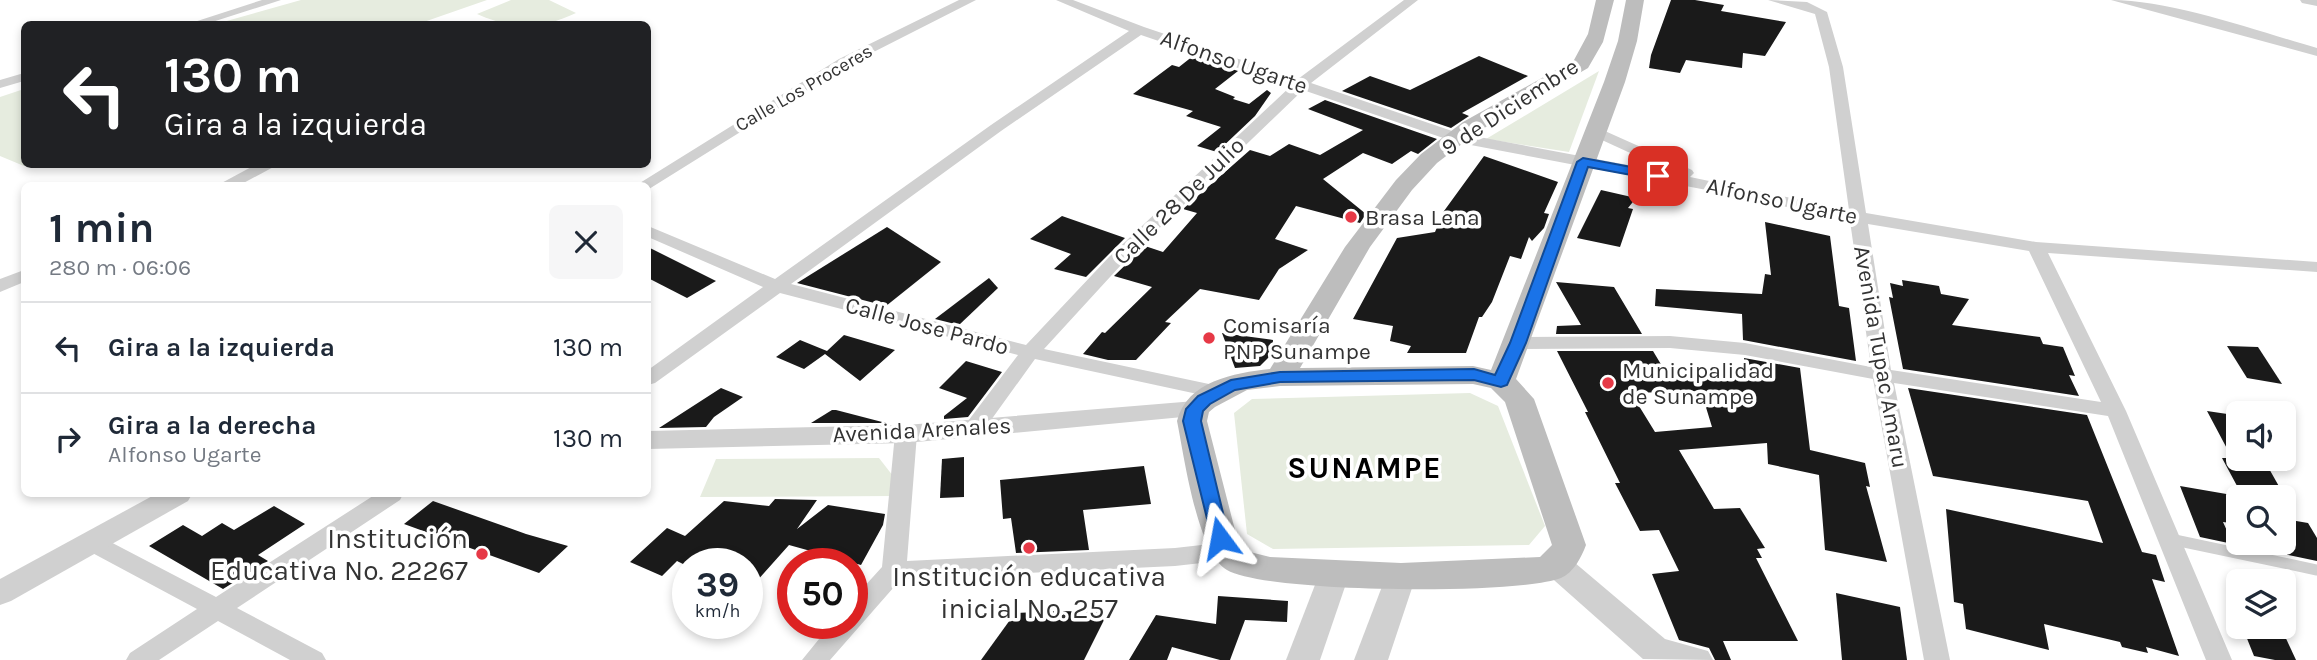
<!DOCTYPE html>
<html lang="es">
<head>
<meta charset="utf-8">
<style>
  :root { --surface:#fff; --page:#f6f6f7; --text:#1f2937; --muted:#747a83; --line:#e0e1e3 }
  body { margin:0; font-family:Karla,sans-serif; background:var(--page); color:var(--text); height:100vh; display:flex; flex-direction:column; font-size:26px; white-space:nowrap }
  * { box-sizing:border-box; margin:0 }
  p { font-size:23px; color:var(--muted) }
  .icon { flex:none; width:38px; height:38px; fill:none; stroke:currentColor; stroke-width:2; stroke-linecap:round; stroke-linejoin:round }
  .map { position:relative; flex:1; overflow:hidden }
  .side { position:absolute; left:21px; top:182px; width:630px; height:315px; display:flex; flex-direction:column; background:var(--surface); border-radius:10px; box-shadow:0 4px 10px #0003 }
  .side>* { flex:none }
  .top-card { position:absolute; left:21px; top:21px; width:630px; height:147px; border-radius:10px; box-shadow:0 4px 10px #0003; background:#202124; color:#fff; overflow:hidden }
  .buttons { position:absolute; left:2226px; top:401px; display:grid; gap:14px }
  .buttons a { display:grid; place-items:center; width:70px; height:70px; border-radius:10px; background:var(--surface); box-shadow:0 4px 10px #0003; font-size:35px }
  .speed { position:absolute; left:672px; top:548px; display:flex; gap:14px; font-size:35px; font-weight:700; text-align:center }
  .speed>* { display:grid; place-content:center; width:91px; height:91px; border-radius:50%; background:var(--surface); box-shadow:0 4px 10px #0003; line-height:1 }
  .speed small { font-size:18px; font-weight:400 }
  .speed .limit { border:10px solid #d22; background:#fff; color:#111 }
  .pin { position:absolute; display:grid; place-items:center; width:60px; height:60px; color:#fff; margin:-30px; border-radius:14px; box-shadow:0 4px 10px #0006 }
  .me { position:absolute; width:77px; margin:-38px; rotate:347deg; stroke-linejoin:round; filter:drop-shadow(0 0 5px #0008) }
  .turn { display:flex; align-items:center; gap:24px; height:147px; padding:0 28px; font-size:32px }
  .turn .icon { width:91px; height:91px; stroke-width:2.5 }
  .turn b { display:block; font-size:49px; line-height:60px }
  .round { display:grid; place-items:center; flex:none; width:74px; height:74px; border-radius:10px; background:var(--page) }
  .summary { display:flex; align-items:center; justify-content:space-between; height:119px; padding:0 28px }
  h1 { font-size:42px; font-weight:700; line-height:52px }
  ul { padding:0; list-style:none }
  li { display:flex; align-items:center; gap:21px; height:91px; padding:0 28px; border-top:2px solid var(--line) }
  li div { flex:1 }
  li b { display:block; font-size:26px }
  li em { font-style:normal }
  .map>svg:first-child { display:block }
  .green { fill:#e6ecdf }
  .building { fill:#1a1a1a; fill-rule:evenodd }
  .lines { fill:none; stroke-linecap:round; stroke-linejoin:round }
  .service { stroke:#d0d0d0; stroke-width:11 }
  .minor { fill:#d0d0d0; fill-rule:evenodd }
  .tertiary { fill:#d0d0d0; fill-rule:evenodd }
  .secondary { fill:#bdbdbd; fill-rule:evenodd }
  .route { fill:#1a73e8; stroke:#114b97; stroke-width:2 }
  .poi-dot { fill:#e63946; stroke:#fff; stroke-width:2.5 }
  .labels { text-anchor:middle; dominant-baseline:central; stroke-width:7; stroke-linejoin:round; paint-order:stroke }
  .far-street-label { font-size:19px; fill:#333; stroke:#fff }
  .street-label { font-size:23px; fill:#333; stroke:#fff }
  .poi-label { font-size:23px; fill:#333; stroke:#fff; text-anchor:start }
  .near-poi-label { font-size:28px; fill:#333; stroke:#fff; text-anchor:end }
  .district-label { font-size:30px; font-weight:bold; letter-spacing:2px; fill:#000; stroke:#fff }
</style>
</head>
<body>
<div class="map">
<svg width="2317" height="660" viewBox="0 0 2317 660">
  <rect width="100%" height="100%" fill="#fff"/>
  <g class="green">
    <polygon points="301,0 487,0 418,24 216,24"/>
    <path d="M511,0H549L576,13C543,29 510,29 477,14Z"/>
    <polygon points="1599,71 1569,152 1486,139"/>
    <polygon points="24,89 24,164 29,165 24,166 0,156 0,97"/>
    <polygon points="1470,393 1498,406 1545,526 1529,545 1273,549 1247,534 1234,413 1252,399"/>
    <polygon points="879,458 893,476 897,496 700,497 716,459"/>
  </g>
  <g class="building">
    <polygon points="1671,0 1695,0 1724,5 1721,11 1786,22 1765,56 1743,53 1742,68 1686,60 1680,73 1649,68 1651,55"/>
    <polygon points="1193,56 1238,71 1215,89 1235,97 1233,99 1249,104 1267,90 1271,93 1255,116 1217,152 1197,146 1221,127 1186,116 1193,111 1133,94 1172,65 1179,67"/>
    <polygon points="1479,56 1528,76 1462,113 1469,116 1451,128 1342,91 1370,76 1410,90"/>
    <polygon points="1325,100 1437,139 1418,154 1411,151 1392,164 1363,153 1323,179 1366,214 1360,223 1296,206 1275,239 1308,250 1279,269 1259,300 1200,289 1165,322 1171,323 1136,360 1108,360 1083,354 1102,332 1105,333 1152,287 1114,276 1145,246 1163,252 1197,213 1183,209 1250,150 1270,156 1289,144 1320,155 1363,130 1308,109"/>
    <polygon points="1484,156 1558,182 1544,213 1549,214 1544,228 1532,241 1529,237 1521,259 1510,256 1492,302 1482,317 1479,317 1466,353 1407,353 1411,346 1390,341 1393,326 1353,319 1397,238 1435,232 1444,211"/>
    <polygon points="1601,190 1636,198 1628,208 1633,209 1620,247 1577,238"/>
    <polygon points="1062,216 1125,238 1086,277 1054,269 1071,254 1030,239"/>
    <polygon points="1765,222 1830,236 1839,306 1849,308 1856,361 1743,340 1742,314 1655,306 1656,289 1762,294 1765,274 1771,275"/>
    <polygon points="887,227 941,262 886,306 797,283"/>
    <polygon points="648,247 716,281 687,298 648,278"/>
    <polygon points="989,278 998,288 959,325 935,319"/>
    <polygon points="1902,280 1939,286 1941,294 1969,299 1952,325 2040,337 2043,344 2063,347 2075,376 2069,375 2079,396 1903,369 1889,297 1893,298 1890,283 1903,286"/>
    <polygon points="1556,282 1614,287 1642,334 1556,334 1557,326 1581,325"/>
    <polygon points="1222,333 1273,340 1272,354 1260,366 1235,368"/>
    <polygon points="844,335 895,350 860,381 825,354 804,369 776,357 800,340 827,351"/>
    <polygon points="2227,346 2258,347 2282,384 2247,378"/>
    <path d="M1557,351H1653L1662,366L1667,367L1745,374L1744,358L1800,368L1810,450L1865,463L1870,487L1866,486L1887,562L1825,550L1819,475L1768,464L1767,443L1679,450L1714,509L1740,508L1765,548L1757,549L1762,558H1756L1798,641H1723L1731,660H1715L1709,648L1679,640L1652,574L1679,571L1659,530L1640,531L1615,483H1620L1585,412H1588ZM1701,391L1712,427L1655,432L1631,393Z"/>
    <polygon points="966,361 1002,372 968,417 944,419 944,416 967,398 939,388"/>
    <polygon points="721,388 743,397 714,417 706,427 659,428"/>
    <polygon points="1908,388 2087,415 2142,552 2156,555 2165,582 2152,579 2179,656 2146,647 2148,653 2122,647 2120,642 2044,624 2049,650 1966,629 1963,604 1954,602 1946,509 2103,543 2088,501 1933,476"/>
    <polygon points="832,410 836,410 886,423 811,423"/>
    <polygon points="2207,411 2234,415 2238,423 2238,458 2263,458 2285,497 2243,497 2222,458 2232,458"/>
    <polygon points="964,457 964,497 940,498 942,459"/>
    <polygon points="1144,466 1151,504 1083,510 1089,550 1016,553 1011,518 1003,519 1000,480"/>
    <polygon points="2180,486 2238,496 2238,524 2223,522 2233,544 2200,537"/>
    <polygon points="775,499 817,500 797,529 828,505 885,514 883,525 861,565 789,545 747,592 747,564 683,564 677,561 662,576 630,562 667,528 685,536 724,501 769,506"/>
    <polygon points="433,501 526,534 568,546 539,573 404,524"/>
    <polygon points="274,506 305,524 258,555 268,561 223,589 149,546 183,525 202,536 222,523 234,530"/>
    <polygon points="2284,519 2308,523 2317,538 2317,561 2284,554"/>
    <polygon points="1836,593 1900,607 1907,660 1842,660"/>
    <polygon points="1218,596 1288,601 1287,622 1245,620 1230,660 1220,660 1172,647 1167,660 1129,660 1156,615 1216,624"/>
    <polygon points="1059,611 1108,612 1084,660 981,660 1015,613"/>
    <polygon points="2242,626 2282,630 2296,660 2275,660 2254,656"/>
  </g>
  <g class="lines">
    <polyline class="service" points="2170,539 2317,570"/>
    <g class="minor">
      <polygon points="262,0 281,0 206,24 188,24"/>
      <polygon points="959,0 976,0 848,65 649,189 648,186 635,186 839,59"/>
      <path d="M1056,0H1073L1144,27L1298,79L1404,0H1418L1311,83L1458,133L1676,174L1591,135L1588,132L1596,127L1692,170L1694,173L1690,177L1849,210L1829,67L1815,14L1768,0L1807,2L1827,12L1843,67L1866,213L2036,242L2317,262V272L2048,253L2126,411L2232,660H2206L2108,416L1894,383L1950,660H1924L1873,379L1745,355L1670,348L1518,349L1508,343L1518,337L1670,336L1745,343L1871,367L1850,221L1733,195L1455,142L1303,90L1121,265L1044,349L1223,387L1226,392L1223,397L1216,398L1035,359L981,434H965L962,429L1018,355L780,293L655,383L648,385V370L763,287L648,237V226L775,279L991,125L1129,31ZM1141,35L1291,86L1109,257L1026,345L791,284L1001,131ZM1868,224L2029,251L2101,402L1891,370Z"/>
      <path d="M2111,0C2172,0 2257,31 2317,48V56Z"/>
      <polygon points="2300,0 2317,0 2317,6 2302,3"/>
      <polygon points="24,73 24,81 0,88 0,80"/>
      <polygon points="257,164 279,164 238,186 216,186"/>
      <polygon points="24,270 24,282 0,292 0,279"/>
      <polygon points="906,427 914,429 917,434 907,561 1175,548 1228,542 1236,545 1240,551 1236,557 1228,560 1175,566 901,579 830,660 802,660 832,623 852,623 852,600 882,567 895,434 898,429"/>
      <polygon points="376,494 403,494 400,500 237,608 322,653 326,660 290,660 218,621 159,660 126,660 130,653 197,609 85,549 81,543 85,537 93,534 101,537 216,597"/>
    </g>
    <g class="tertiary">
      <polygon points="1195,401 1204,403 1208,409 1204,415 906,443 648,449 648,431 906,425"/>
      <polygon points="156,494 192,494 188,501 11,601 0,605 0,579"/>
      <polygon points="1557,554 1568,557 1665,639 1708,651 1713,660 1643,659 1546,573 1542,565 1546,557"/>
      <polygon points="1335,561 1346,564 1350,572 1320,660 1286,660 1320,572 1324,564"/>
      <polygon points="1401,565 1412,568 1416,576 1388,660 1354,660 1386,576 1390,568"/>
    </g>
    <path class="secondary" d="M1596,0H1614L1603,42L1588,68L1479,131L1437,163L1412,190L1370,247L1300,368L1473,366L1491,370L1604,82L1618,41L1626,0H1644L1637,41L1625,82L1516,379L1534,399L1586,545C1581,558 1574,572 1561,578C1518,595 1265,593 1227,570C1197,553 1184,455 1177,421C1187,381 1234,373 1270,369L1345,247L1396,180L1421,154L1463,122L1574,60L1588,34ZM1473,384L1491,388L1505,402L1552,545L1540,557L1401,563L1270,557L1250,552L1236,534L1207,421L1209,412L1215,407L1247,390L1280,386Z"/>
  </g>
  <polygon class="route" points="1583,158 1658,172 1665,176 1658,180 1588,167 1526,343 1507,385 1501,387 1474,380 1280,382 1235,390 1210,404 1203,411 1201,421 1229,538 1227,543 1213,543 1183,421 1186,409 1198,396 1231,380 1280,372 1474,369 1495,375 1510,343 1577,162"/>
  <g class="poi-dot">
    <circle cx="1351" cy="217" r="7"/>
    <circle cx="1209" cy="338" r="7"/>
    <circle cx="1608" cy="383" r="7"/>
    <circle cx="1029" cy="548" r="7"/>
    <circle cx="482" cy="554" r="7"/>
  </g>
  <g class="labels">
    <g class="far-street-label">
      <text transform="translate(804 88) rotate(-30)">Calle Los Proceres</text>
    </g>
    <g class="street-label">
      <text transform="translate(1234 62) rotate(19)">Alfonso Ugarte</text>
      <text transform="translate(1510 107) rotate(-33)">9 de Diciembre</text>
      <text transform="translate(1179 201) rotate(-44)">Calle 28 De Julio</text>
      <text transform="translate(1782 201) rotate(12)">Alfonso Ugarte</text>
      <text transform="translate(927 326) rotate(15)">Calle Jose Pardo</text>
      <text transform="translate(1881 357) rotate(80)">Avenida Tupac Amaru</text>
      <text transform="translate(922 430) rotate(-3)">Avenida Arenales</text>
    </g>
    <g class="poi-label">
      <text x="1365" y="217">Brasa Lena</text>
      <text x="1223" y="325">Comisaría<tspan x="1223" dy="26">PNP Sunampe</tspan></text>
      <text x="1622" y="370">Municipalidad<tspan x="1622" dy="26">de Sunampe</tspan></text>
    </g>
    <g class="near-poi-label">
      <text x="468" y="538">Institución<tspan x="468" dy="32">Educativa No. 22267</tspan></text>
      <text x="1029" y="576" text-anchor="middle">Institución educativa<tspan x="1029" dy="32">inicial No. 257</tspan></text>
    </g>
    <g class="district-label">
      <text x="1365" y="468">SUNAMPE</text>
    </g>
  </g>
</svg>
<div class="buttons">
<a><svg class="icon" aria-label="sound" viewBox="0 0 24 24"><path d="M4 9h4l5-4v14l-5-4H4zM17 9q2 3 0 6"/></svg></a>
<a><svg class="icon" aria-label="search" viewBox="0 0 24 24"><circle cx="10" cy="10" r="6"/><path d="M15 15l6 6"/></svg></a>
<a><svg class="icon" aria-label="layers" viewBox="0 0 24 24"><path d="M12 4l9 5-9 5-9-5zM3 14l9 5 9-5"/></svg></a>
</div>
<div class="speed"><div>39<small>km/h</small></div><div class="limit">50</div></div>
<div class="pin" style="left:1658px;top:176px;background:#d93025"><svg class="icon" aria-label="arrive" viewBox="0 0 24 24"><path d="M6 21V4h12l-3 4 3 4H6"/></svg></div>
<svg class="me" style="left:1220px;top:538px" viewBox="-20 -20 40 40"><path d="M0-17L14 15 0 8-14 15z" fill="#1a73e8" stroke="#fff" stroke-width="4"/></svg>
<div class="top-card">
<div class="turn"><svg class="icon" aria-label="left" viewBox="0 0 24 24"><path d="M17 20v-9H6M10 6l-5 5 5 5"/></svg><div><b>130 m</b>Gira a la izquierda</div></div>
</div>
<section class="side">
<div class="summary"><div><h1>1 min</h1><p>280 m · 06:06</p></div><a class="round"><svg class="icon" aria-label="close" viewBox="0 0 24 24"><path d="M6 6l12 12M18 6L6 18"/></svg></a></div>
<ul>
<li><svg class="icon" aria-label="left" viewBox="0 0 24 24"><path d="M17 20v-9H6M10 6l-5 5 5 5"/></svg><div><b>Gira a la izquierda</b></div><em>130 m</em></li>
<li><svg class="icon" aria-label="right" viewBox="0 0 24 24"><path d="M7 20v-9h11M14 6l5 5-5 5"/></svg><div><b>Gira a la derecha</b><p>Alfonso Ugarte</p></div><em>130 m</em></li>
</ul>
</section>
</div>
</body>
</html>
